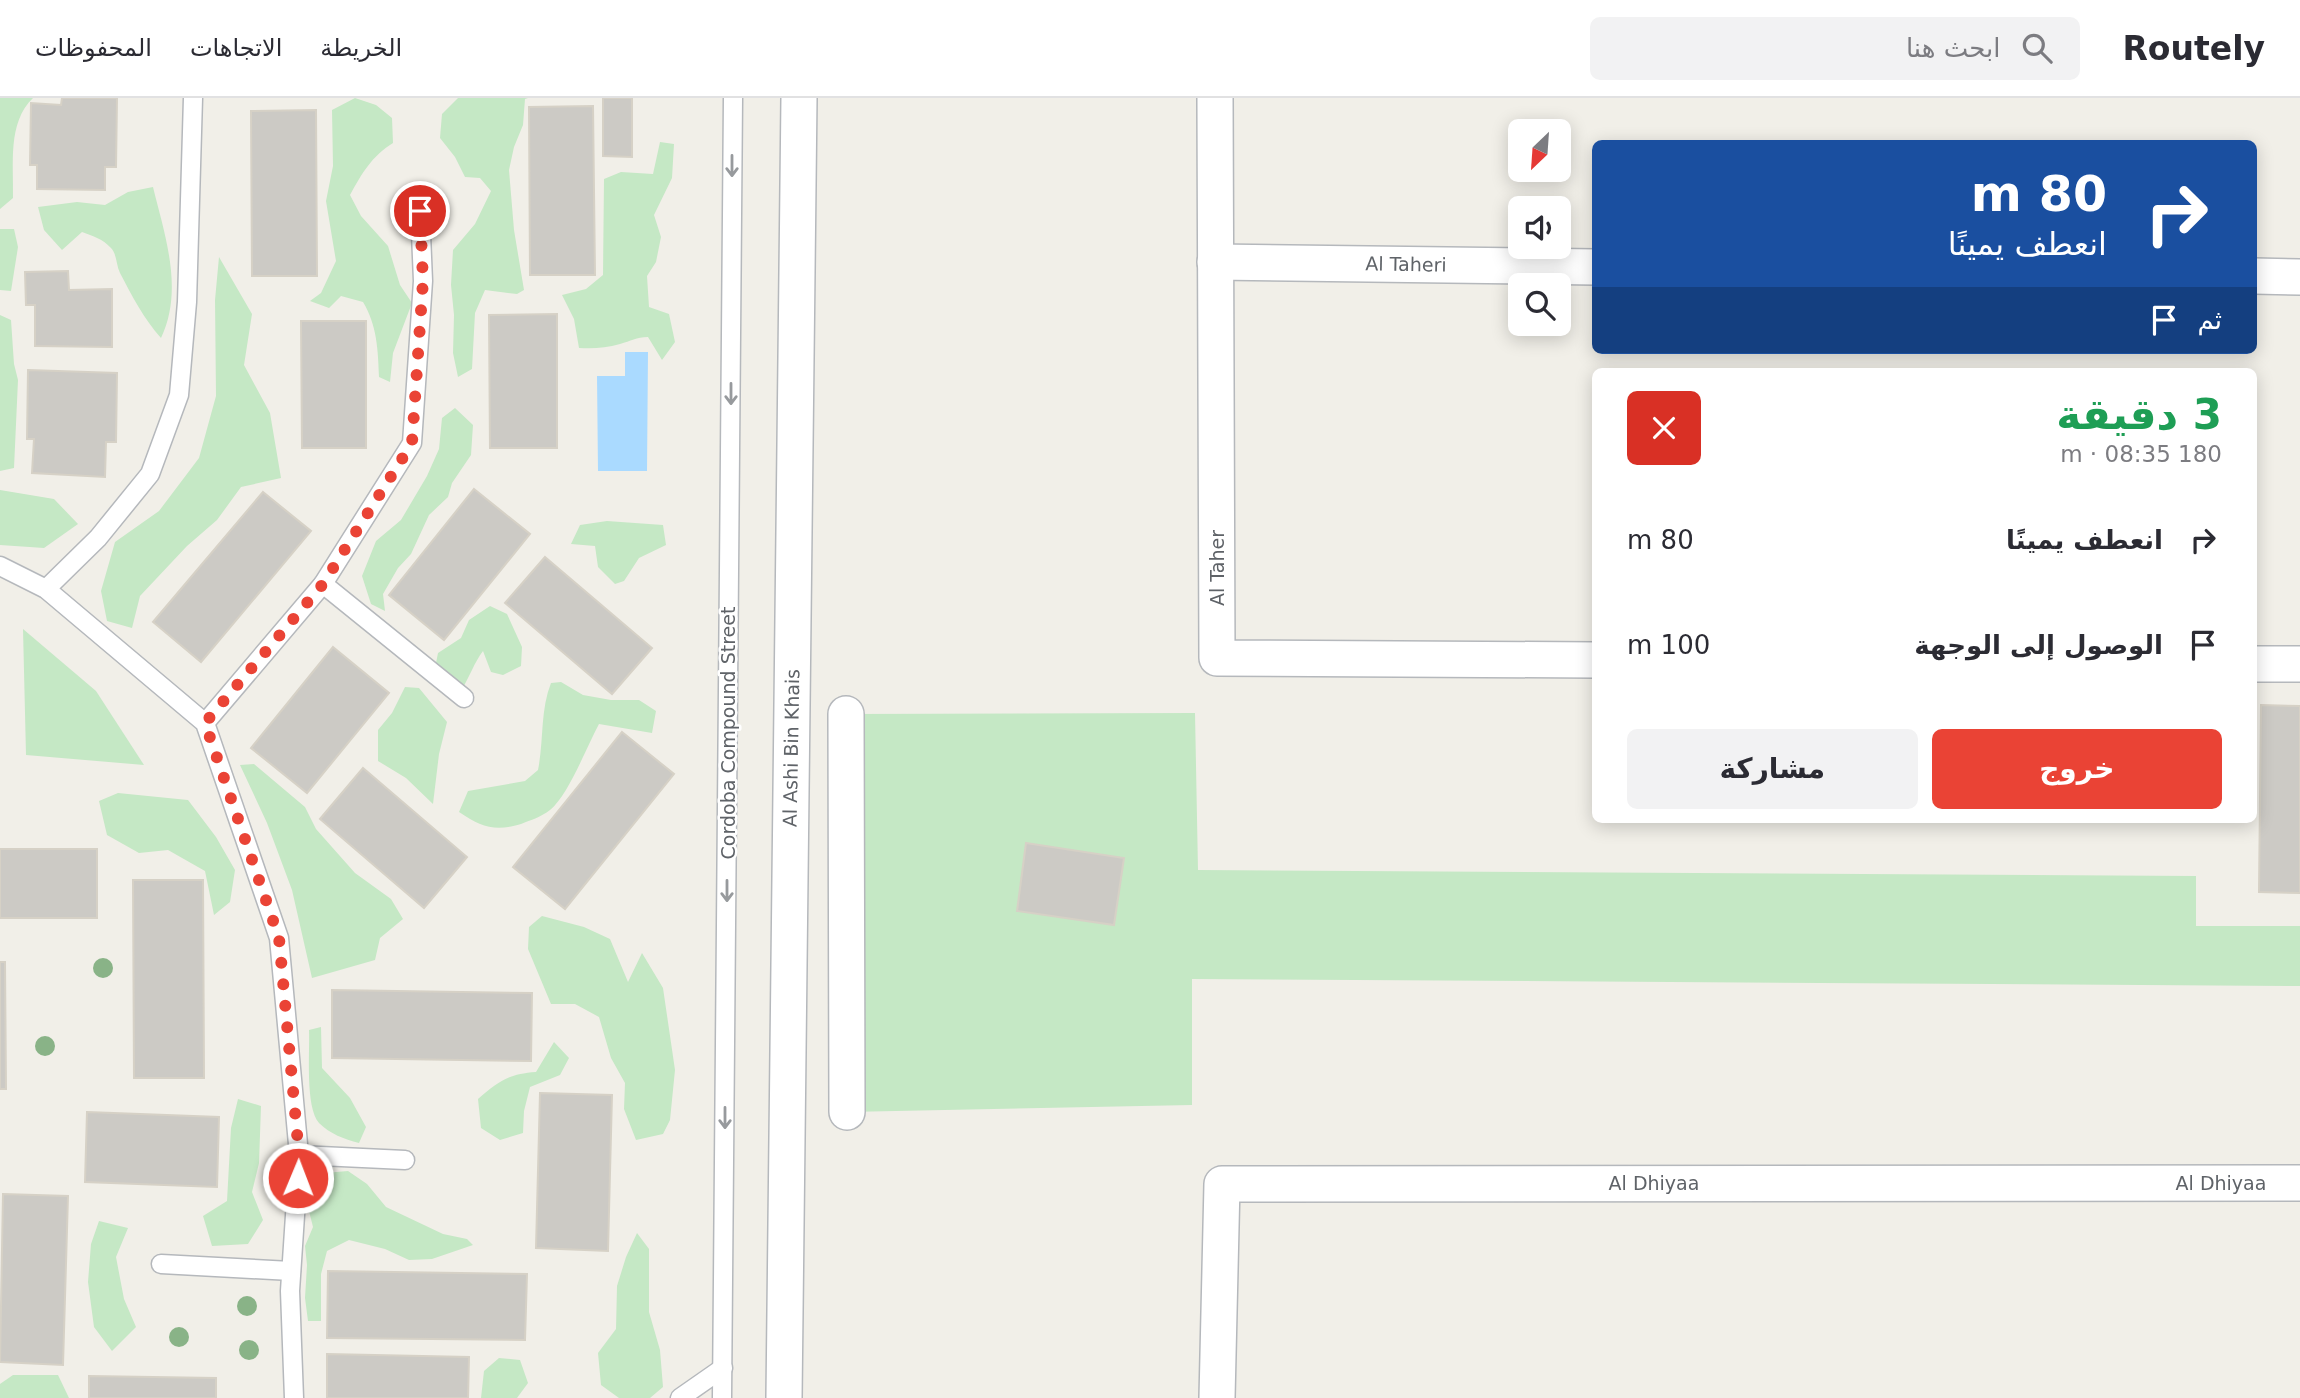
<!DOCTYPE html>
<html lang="ar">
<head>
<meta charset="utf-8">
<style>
  :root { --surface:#fff; --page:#f2f2f3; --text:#2b2b33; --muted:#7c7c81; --line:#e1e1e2; --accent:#ea4335 }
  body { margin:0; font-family:"DejaVu Sans","Noto Sans Arabic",sans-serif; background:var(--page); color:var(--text); direction:rtl; height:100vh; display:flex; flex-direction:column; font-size:26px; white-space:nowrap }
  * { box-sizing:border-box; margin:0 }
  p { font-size:23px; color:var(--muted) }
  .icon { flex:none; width:38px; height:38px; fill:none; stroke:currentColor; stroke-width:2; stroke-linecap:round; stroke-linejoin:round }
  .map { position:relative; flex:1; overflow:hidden; direction:ltr }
  .drawer { position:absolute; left:1592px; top:270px; width:665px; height:455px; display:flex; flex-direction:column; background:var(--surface); border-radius:10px; box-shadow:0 4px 18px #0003; direction:rtl }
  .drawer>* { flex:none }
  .banner { position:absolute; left:1592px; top:42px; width:665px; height:214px; border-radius:10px; box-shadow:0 4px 18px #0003; direction:rtl; background:#1a4fa0; color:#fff; overflow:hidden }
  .needle { width:46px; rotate:205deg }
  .fabs { position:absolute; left:1508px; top:21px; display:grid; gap:14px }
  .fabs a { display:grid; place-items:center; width:63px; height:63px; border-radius:10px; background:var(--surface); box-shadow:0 4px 18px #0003; font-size:35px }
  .pin { position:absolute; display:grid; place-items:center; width:60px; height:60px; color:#fff; margin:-30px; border:4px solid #fff; border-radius:50%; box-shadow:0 2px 7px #0007 }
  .me { position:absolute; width:77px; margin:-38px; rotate:1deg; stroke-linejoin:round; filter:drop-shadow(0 0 5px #0008) }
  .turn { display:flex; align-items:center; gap:24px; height:147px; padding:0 35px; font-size:32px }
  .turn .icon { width:91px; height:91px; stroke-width:2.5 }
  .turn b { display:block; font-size:49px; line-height:60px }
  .then { display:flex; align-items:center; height:66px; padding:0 35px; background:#0003; gap:14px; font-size:26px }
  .round { display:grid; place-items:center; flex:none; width:74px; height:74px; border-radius:10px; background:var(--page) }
  .headline { display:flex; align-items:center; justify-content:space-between; height:119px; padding:0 35px }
  h1 { font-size:42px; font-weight:600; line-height:52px; color:#1e9e55 }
  .action { display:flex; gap:14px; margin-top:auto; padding:14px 35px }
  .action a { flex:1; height:80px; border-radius:10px; background:var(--accent); color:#fff; font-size:28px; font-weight:600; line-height:80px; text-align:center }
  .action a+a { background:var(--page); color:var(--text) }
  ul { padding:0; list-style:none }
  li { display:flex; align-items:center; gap:21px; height:105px; padding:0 35px }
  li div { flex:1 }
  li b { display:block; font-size:26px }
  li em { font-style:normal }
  header { display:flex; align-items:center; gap:42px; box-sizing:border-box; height:98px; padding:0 35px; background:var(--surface); border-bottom:2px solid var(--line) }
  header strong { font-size:33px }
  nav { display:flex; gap:38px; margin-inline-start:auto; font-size:24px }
  .search { width:490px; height:63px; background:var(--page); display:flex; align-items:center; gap:18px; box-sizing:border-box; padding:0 24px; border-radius:10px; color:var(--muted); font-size:26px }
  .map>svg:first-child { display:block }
  .green { fill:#c5e8c5 }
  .water { fill:#aadaff }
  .building { fill:#cccac5; stroke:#d6d1c6; stroke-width:2 }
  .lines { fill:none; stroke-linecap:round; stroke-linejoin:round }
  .lane-casing { stroke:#b5b8bc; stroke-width:21 }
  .street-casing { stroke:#b5b8bc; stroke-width:38 }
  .lane { stroke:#fff; stroke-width:18 }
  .street { stroke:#fff; stroke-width:35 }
  .tree { fill:#89b387 }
  .oneway { stroke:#979a9d }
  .route { stroke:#ea4335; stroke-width:12; stroke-dasharray:0 21.6 }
  .labels { text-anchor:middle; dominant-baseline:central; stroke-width:5; stroke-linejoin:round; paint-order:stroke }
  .street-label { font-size:19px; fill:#5f6368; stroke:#fff }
</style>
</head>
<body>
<header>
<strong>Routely</strong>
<div class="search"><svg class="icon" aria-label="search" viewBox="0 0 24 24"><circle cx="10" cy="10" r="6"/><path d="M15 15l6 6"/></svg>ابحث هنا</div>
<nav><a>الخريطة</a><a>الاتجاهات</a><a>المحفوظات</a></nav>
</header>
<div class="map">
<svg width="2300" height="1300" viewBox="0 0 2300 1300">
  <rect width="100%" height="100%" fill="#f1efe8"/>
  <g class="green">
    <path d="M0,0H33C7,25 14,66 13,100L0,111Z"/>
    <path d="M355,0L376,7L392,20L393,45C372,58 362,75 350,97L361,118L388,148L400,187L412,205L393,255L390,284L379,279C378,252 377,227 363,204L341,198L329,210L310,203L321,195L336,163L326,103L333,68L332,12Z"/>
    <polygon points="458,0 528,0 525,1 523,27 514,49 509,72 514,132 524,192 517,196 485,192 475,215 472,271 458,279 453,255 454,217 451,187 453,152 475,126 491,93 480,80 465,79 455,59 440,40 442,16"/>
    <path d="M660,44L674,46L672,80L654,117L661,139L656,164L647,178L649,209L669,216L675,244L662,262L648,239C636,239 631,243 620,246C606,250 593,251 579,250L574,221L562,197L586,191L603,177L604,81L621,74L653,76Z"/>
    <path d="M153,89C165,138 184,192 161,240C144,221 132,198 120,175C116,167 117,156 111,150C103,141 93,138 82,134L62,152L44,132L38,109L77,104L105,107L128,94Z"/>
    <polygon points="0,131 14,131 18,149 11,193 0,192"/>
    <polygon points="219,159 252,216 244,267 270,315 281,380 241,389 217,422 187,448 140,498 132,530 107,523 101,493 115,444 159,413 199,360 216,298 215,202"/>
    <polygon points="0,217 11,222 14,266 18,282 14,370 0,373"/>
    <polygon points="455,310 473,327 471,357 452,385 448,399 429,417 411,456 398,470 383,496 385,513 371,506 362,478 376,443 401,422 427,378 439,351 442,320"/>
    <polygon points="0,392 54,401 78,426 44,450 0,447"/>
    <polygon points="607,423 663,427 666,447 639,460 624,483 615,486 598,469 595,448 571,446 580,427"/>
    <path d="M490,508L507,516L522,549L521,568L503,577L491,574L483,553C474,565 470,578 462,591L436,565L438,555L461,540L469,522Z"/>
    <polygon points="23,531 96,593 144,667 26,657"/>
    <path d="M561,584L583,597L611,602H639L656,613L652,635L599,626C587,648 568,698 550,712C541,719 531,722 521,726C495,734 481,729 459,714L468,693L525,683L538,672C544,642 540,613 551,585Z"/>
    <polygon points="405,589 419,590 447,624 439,656 433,706 406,680 378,663 378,632 392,615"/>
    <polygon points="1195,615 1198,772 2196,778 2196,828 2300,828 2300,888 1192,881 1192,1007 847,1014 846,616"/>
    <polygon points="254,666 305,709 316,731 355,775 391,801 403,821 380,840 375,862 312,880 292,792 267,725 240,667"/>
    <polygon points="118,695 188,702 216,739 235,772 230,804 214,817 205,773 168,752 139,755 107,737 99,703"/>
    <polygon points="542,818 584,829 610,841 628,884 642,855 663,890 675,972 670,1022 663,1036 636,1042 624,1011 625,985 611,960 599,919 575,906 551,906 528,851 529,829"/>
    <path d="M321,929L322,970L350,1000L366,1029L359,1045C344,1041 330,1036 319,1025C305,1009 310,954 309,932Z"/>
    <path d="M554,944L569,960L560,977L530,989L524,1013L523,1035L500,1042L481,1030L478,1001C499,983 508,976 536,974Z"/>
    <polygon points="238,1001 261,1008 259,1065 252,1094 263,1122 248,1146 212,1148 203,1118 227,1103 231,1030"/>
    <polygon points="348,1073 367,1086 386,1109 443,1136 467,1141 473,1147 432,1161 409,1162 385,1151 349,1142 327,1153 321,1176 321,1223 308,1223 305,1200 307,1167 305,1148 313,1129 306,1101 313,1076"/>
    <polygon points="99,1123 128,1130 116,1159 124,1201 136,1229 112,1253 94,1229 88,1184 91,1146"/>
    <polygon points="637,1135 649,1151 649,1214 660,1252 663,1289 650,1300 619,1300 601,1287 598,1255 616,1231 617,1188 626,1159"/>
    <polygon points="499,1260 520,1262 528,1285 517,1300 481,1300 484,1273"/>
    <polygon points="13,1277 58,1277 69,1300 0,1300 0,1286"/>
  </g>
  <polygon class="water" points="625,254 648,254 647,373 598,373 597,278 625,278"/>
  <g class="building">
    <polygon points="62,0 117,0 116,69 105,69 105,92 37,91 37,67 30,67 31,5 61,7"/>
    <polygon points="603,0 632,0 632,59 603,58"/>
    <polygon points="593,8 595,177 530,177 529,9"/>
    <polygon points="316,12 317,178 252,178 251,13"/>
    <polygon points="68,173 69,192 112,191 112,249 35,248 35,207 26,207 25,174"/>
    <polygon points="557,216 557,350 490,350 489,217"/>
    <polygon points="301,223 366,223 366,350 302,350"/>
    <polygon points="28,272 117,275 116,344 106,344 105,379 32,375 34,341 27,341"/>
    <polygon points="474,391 530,436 444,542 389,497"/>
    <polygon points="263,394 311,433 201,564 153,524"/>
    <polygon points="545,459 652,550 612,596 505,505"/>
    <polygon points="333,549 389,595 307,695 251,650"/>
    <polygon points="2261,607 2300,608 2300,795 2259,794"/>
    <polygon points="622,634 674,676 565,811 513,769"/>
    <polygon points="363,670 467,759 424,810 320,721"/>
    <polygon points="1026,745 1124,760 1114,827 1017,813"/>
    <rect x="0" y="751" width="97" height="69"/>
    <polygon points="133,782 203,782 204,980 134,980"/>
    <polygon points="0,864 5,864 6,991 0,991"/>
    <polygon points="332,892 532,895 531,963 332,960"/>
    <polygon points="540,995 612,997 608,1153 536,1150"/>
    <polygon points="87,1014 219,1019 217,1089 85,1084"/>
    <polygon points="3,1096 68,1098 63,1267 0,1264"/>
    <polygon points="328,1173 527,1176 525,1242 327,1240"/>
    <polygon points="327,1256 469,1259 468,1300 327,1300"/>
    <polygon points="89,1278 216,1280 216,1300 89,1300"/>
  </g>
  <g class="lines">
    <defs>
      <g id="lane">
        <polyline points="0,468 46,491 205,625 279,840 299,1057 290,1193 294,1300"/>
        <polyline points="323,486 464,600"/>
        <polyline points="46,491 98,440 150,376 179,297 187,204 193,0"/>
        <polyline points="205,625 323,486 412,345 423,183 420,112"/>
        <polyline points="299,1057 405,1062"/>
        <polyline points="161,1166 291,1173"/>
        <polyline points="680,1300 723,1270"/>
        <polyline points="722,1300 733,0"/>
      </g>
      <g id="street">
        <polyline points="1215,0 1217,560 1596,562"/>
        <polyline points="1215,164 1596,169"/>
        <polyline points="2254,178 2300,179"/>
        <polyline points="2254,566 2300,566"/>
        <polyline points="846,616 847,1014"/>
        <polyline points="784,1300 799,0"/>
        <polyline points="1217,1300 1222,1086 2300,1085"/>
      </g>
    </defs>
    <use href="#lane" class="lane-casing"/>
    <use href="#street" class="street-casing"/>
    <use href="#lane" class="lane"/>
    <use href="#street" class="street"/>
  </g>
  <g class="tree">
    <circle cx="103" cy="870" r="10"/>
    <circle cx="45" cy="948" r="10"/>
    <circle cx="247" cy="1208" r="10"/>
    <circle cx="179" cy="1239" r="10"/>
    <circle cx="249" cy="1252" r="10"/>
  </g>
  <defs><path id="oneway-shaft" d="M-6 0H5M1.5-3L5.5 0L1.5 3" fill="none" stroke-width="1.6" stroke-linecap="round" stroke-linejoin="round" transform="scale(1.75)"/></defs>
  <g class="oneway">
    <use href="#oneway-shaft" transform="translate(732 68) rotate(90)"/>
    <use href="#oneway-shaft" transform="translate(731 296) rotate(90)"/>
    <use href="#oneway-shaft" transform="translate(727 793) rotate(90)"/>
    <use href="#oneway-shaft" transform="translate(725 1020) rotate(90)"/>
  </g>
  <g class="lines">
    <polyline class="route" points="298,1080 299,1057 279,840 205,625 323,486 412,345 423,183 420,113"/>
  </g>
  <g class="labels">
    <g class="street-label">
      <text transform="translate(1406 166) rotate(1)">Al Taheri</text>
      <text transform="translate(1217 470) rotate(-90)">Al Taher</text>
      <text transform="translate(728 635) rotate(-90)">Cordoba Compound Street</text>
      <text transform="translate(791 650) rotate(-89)">Al Ashi Bin Khais</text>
      <text x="1654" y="1085">Al Dhiyaa</text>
      <text x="2221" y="1085">Al Dhiyaa</text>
    </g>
  </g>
</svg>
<div class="fabs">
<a><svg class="needle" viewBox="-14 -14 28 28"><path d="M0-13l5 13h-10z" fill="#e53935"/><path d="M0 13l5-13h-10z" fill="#7c7c81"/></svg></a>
<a><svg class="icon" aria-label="sound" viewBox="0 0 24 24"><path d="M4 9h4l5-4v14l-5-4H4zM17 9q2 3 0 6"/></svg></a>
<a><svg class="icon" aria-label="search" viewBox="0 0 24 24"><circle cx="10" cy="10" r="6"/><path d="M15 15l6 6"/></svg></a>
</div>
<div class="pin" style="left:420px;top:113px;background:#d93025"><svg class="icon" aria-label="arrive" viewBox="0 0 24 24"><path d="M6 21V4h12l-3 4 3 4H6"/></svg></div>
<svg class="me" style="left:298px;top:1080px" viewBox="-20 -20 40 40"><circle r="17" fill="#ea4335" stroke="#fff" stroke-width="3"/><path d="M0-11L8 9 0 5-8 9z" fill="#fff"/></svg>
<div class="banner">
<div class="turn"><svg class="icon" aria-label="right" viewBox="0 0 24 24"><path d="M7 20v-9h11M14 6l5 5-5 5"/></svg><div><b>80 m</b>انعطف يمينًا</div></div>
<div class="then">ثم<svg class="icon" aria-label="arrive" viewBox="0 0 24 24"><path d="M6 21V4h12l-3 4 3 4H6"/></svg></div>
</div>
<section class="drawer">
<div class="headline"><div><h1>3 دقيقة</h1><p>180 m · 08:35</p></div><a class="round" style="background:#d93025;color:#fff"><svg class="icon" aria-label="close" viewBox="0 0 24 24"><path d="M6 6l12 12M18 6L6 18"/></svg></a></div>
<ul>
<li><svg class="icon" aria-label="right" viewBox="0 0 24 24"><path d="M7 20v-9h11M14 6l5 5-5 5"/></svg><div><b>انعطف يمينًا</b></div><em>80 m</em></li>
<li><svg class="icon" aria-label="arrive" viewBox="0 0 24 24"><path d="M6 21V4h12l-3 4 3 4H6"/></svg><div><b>الوصول إلى الوجهة</b></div><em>100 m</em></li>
</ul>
<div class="action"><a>خروج</a><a>مشاركة</a></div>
</section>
</div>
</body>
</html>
